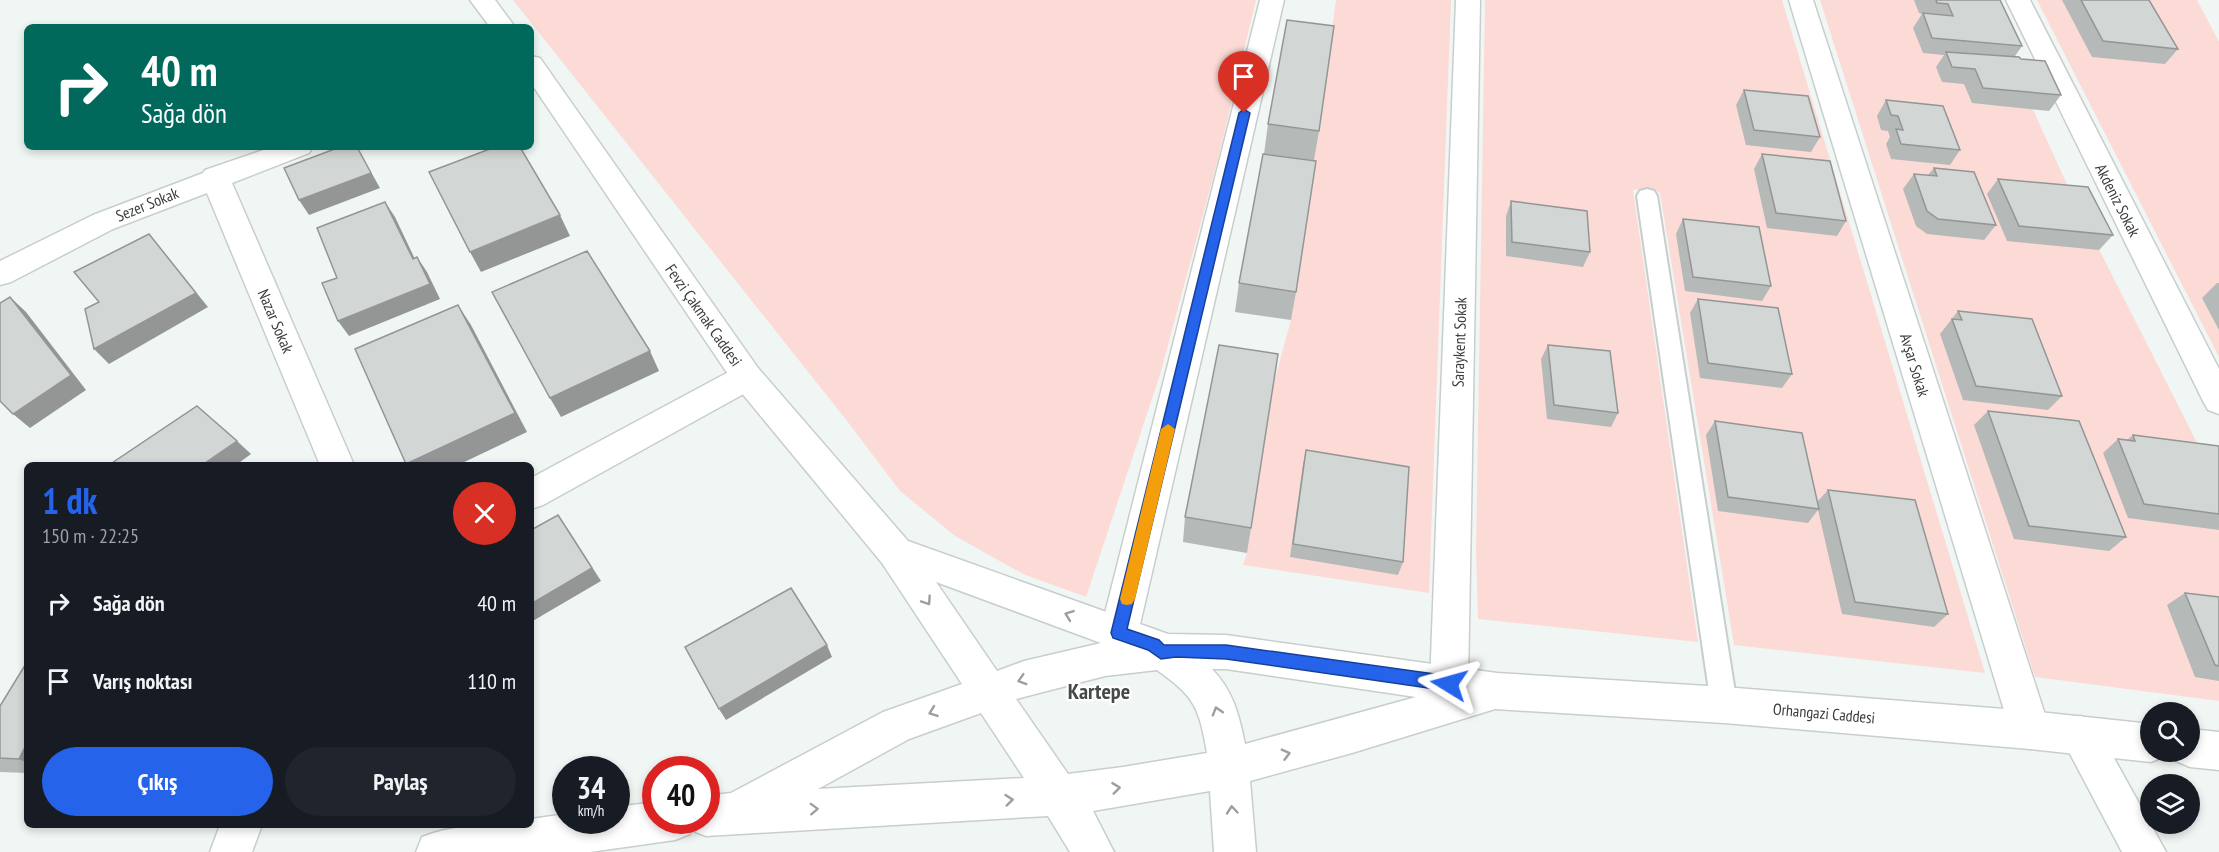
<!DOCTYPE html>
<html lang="tr">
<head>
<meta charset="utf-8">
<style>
  :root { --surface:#171b24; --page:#20242c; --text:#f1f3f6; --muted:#9ea1a6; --accent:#2563eb }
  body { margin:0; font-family:"PT Sans Narrow",sans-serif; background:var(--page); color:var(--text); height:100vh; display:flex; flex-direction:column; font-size:22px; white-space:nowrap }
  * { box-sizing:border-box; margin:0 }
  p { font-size:20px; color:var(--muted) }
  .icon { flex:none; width:33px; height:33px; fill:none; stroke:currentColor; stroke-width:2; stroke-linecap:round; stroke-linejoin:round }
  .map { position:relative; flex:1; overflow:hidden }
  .details { position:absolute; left:24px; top:462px; width:510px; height:366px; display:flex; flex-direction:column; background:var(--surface); border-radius:9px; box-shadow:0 3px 9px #0003 }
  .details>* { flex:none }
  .hud { position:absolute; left:24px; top:24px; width:510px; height:126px; border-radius:9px; box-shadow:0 3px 9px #0003; background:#00695c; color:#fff; overflow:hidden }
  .controls { position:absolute; left:2140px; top:702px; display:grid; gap:12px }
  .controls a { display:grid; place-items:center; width:60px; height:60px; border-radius:50%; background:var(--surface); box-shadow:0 3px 9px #0003; font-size:30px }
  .speed { position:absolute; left:552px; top:756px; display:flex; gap:12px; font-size:30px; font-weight:700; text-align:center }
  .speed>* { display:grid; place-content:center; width:78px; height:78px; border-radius:50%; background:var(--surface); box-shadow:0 3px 9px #0003; line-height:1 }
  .speed small { font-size:15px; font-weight:400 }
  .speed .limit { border:9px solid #d22; background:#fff; color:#111 }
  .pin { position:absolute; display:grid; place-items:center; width:51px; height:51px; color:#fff; margin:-62px -26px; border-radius:50% 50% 50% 0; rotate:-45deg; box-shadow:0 0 6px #0007 }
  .pin .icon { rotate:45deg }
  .me { position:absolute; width:66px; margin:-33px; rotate:278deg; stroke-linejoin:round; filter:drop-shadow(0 0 4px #0008) }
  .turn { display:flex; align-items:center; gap:21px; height:126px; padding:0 18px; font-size:27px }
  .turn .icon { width:78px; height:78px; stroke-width:2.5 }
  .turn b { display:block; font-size:42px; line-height:51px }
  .round { display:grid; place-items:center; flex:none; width:63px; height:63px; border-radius:32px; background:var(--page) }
  .headline { display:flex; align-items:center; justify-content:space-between; height:102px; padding:0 18px }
  h1 { font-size:36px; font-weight:800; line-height:45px; color:var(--accent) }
  .primary-button { display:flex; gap:12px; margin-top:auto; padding:12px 18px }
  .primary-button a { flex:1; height:69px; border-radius:36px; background:var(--accent); color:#fff; font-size:24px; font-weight:800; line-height:69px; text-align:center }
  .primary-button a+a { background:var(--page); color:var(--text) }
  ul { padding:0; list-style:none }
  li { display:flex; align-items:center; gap:18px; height:78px; padding:0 18px }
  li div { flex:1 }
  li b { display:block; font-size:22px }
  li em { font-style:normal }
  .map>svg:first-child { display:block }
  .green { fill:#fcdbd7 }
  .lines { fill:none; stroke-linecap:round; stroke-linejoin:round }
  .service-casing { stroke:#c8cecc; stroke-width:4 }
  .minor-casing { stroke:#c8cecc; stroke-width:3 }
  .tertiary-casing { stroke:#c8cecc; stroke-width:3 }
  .service { fill:#fff; fill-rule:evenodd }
  .minor { fill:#fff; fill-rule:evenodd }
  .tertiary { fill:#fff; fill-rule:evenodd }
  .wall { fill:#b5b9b7 }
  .shaded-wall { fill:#939695 }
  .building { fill:#d2d7d5; stroke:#939695; stroke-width:1.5 }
  .oneway { stroke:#9d9e9e }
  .route { fill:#2563eb; stroke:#184099; stroke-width:1.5 }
  .slow { fill:#f59e0b }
  .labels { text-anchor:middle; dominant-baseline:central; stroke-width:4.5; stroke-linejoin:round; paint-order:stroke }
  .street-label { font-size:16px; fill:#3b3d3c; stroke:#fff }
  .district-label { font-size:22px; font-weight:bold; fill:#454a48; stroke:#fff }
</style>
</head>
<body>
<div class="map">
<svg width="2219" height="852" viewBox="0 0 2219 852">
  <rect width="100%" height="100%" fill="#f0f6f4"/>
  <g class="green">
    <polygon points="513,0 1256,0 1218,159 1160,375 1086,597 1023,574 955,536 900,491 847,421"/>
    <polygon points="1336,0 1451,0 1429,593 1243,565 1247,553 1274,382 1291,320"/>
    <polygon points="1485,0 1782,0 1985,673 1734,645 1660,193 1646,188 1633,190 1698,642 1478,619 1476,550"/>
    <polygon points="1820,0 1983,0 2075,202 2219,486 2219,701 2035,677"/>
    <polygon points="2037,0 2197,0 2219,42 2219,357"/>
  </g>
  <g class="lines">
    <defs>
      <polygon id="service" points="1647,189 1654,191 1657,196 1737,705 1733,714 1724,717 1715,714 1711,705 1637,196 1640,191"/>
      <g id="minor">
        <polygon points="1260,0 1284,0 1138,633 1132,645 1119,650 1106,645 1100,633"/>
        <polygon points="1456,0 1480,0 1468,684 1463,697 1449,702 1435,697 1430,684"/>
        <polygon points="1789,0 1813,0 2050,730 2044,743 2030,749 2016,743 2010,730"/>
        <polygon points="2006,0 2030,0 2219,369 2219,414 2208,410 2203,401"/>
        <polygon points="272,147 313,147 309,153 232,183 354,465 320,465 207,193 113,229 11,282 0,285 0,261 93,215 203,173 205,170"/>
        <polygon points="747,365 758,368 763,377 758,386 543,505 531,509 531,478 736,368"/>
        <polygon points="2080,716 2094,722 2166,852 2122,852 2060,735 2066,722"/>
        <polygon points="220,825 262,825 252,852 210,852"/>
      </g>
      <g id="tertiary">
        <polygon points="470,0 495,0 515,27 490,27"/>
        <path d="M531,56L540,58L758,368L908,541L1168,634L1226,635L1497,673L1724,687L2030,711L2151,724V752H2167L2165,756L2151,762L2030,749L1724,723L1495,709L1352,753L1250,781L1256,852H1214L1210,791L1093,811L1114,852H1070L1048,816L706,836L691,830L690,834L675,840L590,852H416L422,837C456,823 495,825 531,825V819L566,814V820H616V807L656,802V820H706V796L731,793L883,712L962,684L882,563L736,386L531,83ZM936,582L1101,643L1024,661L997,671ZM1212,669H1226L1416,697L1245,744C1239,714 1233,691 1212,669ZM1157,670C1195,697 1199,707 1207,753L1123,767L1068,774L1016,699L1105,676ZM981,713L1024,778L818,789L909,739Z"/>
        <polygon points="2190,729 2219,732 2219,770 2190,767 2176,761 2172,752 2190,752"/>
      </g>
    </defs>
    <use href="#service" class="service-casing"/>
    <use href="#minor" class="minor-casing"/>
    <use href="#tertiary" class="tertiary-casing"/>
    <use href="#service" class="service"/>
    <use href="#minor" class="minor"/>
    <use href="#tertiary" class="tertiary"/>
  </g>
  <g class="wall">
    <polygon points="1914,0 2000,0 2022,46 2015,56 2021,59 2061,95 2049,111 1972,103 1964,84 1942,82 1936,67 1944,55 1923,53 1913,28 1922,14 1919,13"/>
    <polygon points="2062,0 2149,0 2178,49 2165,64 2092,57"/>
    <polygon points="1744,90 1820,137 1811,152 1746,145 1736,105"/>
    <polygon points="1886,100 1960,150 1950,165 1891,159 1886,144 1890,137 1888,131 1881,130 1877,116"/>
    <polygon points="1268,124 1319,131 1314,160 1264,154"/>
    <polygon points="1762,154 1846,221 1837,236 1767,228 1754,169"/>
    <polygon points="1934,168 1996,225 1984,240 1927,234 1916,226 1903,189 1914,174 1928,175"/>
    <polygon points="1998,179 2113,235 2099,250 2007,241 1987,194"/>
    <polygon points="1511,201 1590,252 1583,267 1506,256 1506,216"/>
    <polygon points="1683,219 1771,286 1762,301 1685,291 1676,234"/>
    <polygon points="1239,283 1296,292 1291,320 1235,312"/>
    <polygon points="2217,283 2219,283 2219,330 2202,298"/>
    <polygon points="1698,299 1792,374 1782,388 1700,378 1690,313"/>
    <polygon points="1958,311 2062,396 2048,410 1963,400 1940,334"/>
    <polygon points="1548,345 1618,413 1611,427 1547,419 1541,359"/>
    <polygon points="1988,411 2126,537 2109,551 2014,539 1974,425"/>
    <polygon points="1715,421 1817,502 1828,490 1948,614 1934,627 1842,614 1818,510 1808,523 1718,511 1706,435"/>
    <polygon points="2133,435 2219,446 2219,530 2128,518 2103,453 2118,439 2127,440"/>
    <polygon points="1306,450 1403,562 1398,575 1290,557 1303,464"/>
    <polygon points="1185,517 1251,528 1247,553 1183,542"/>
    <polygon points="2185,593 2217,597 2219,596 2219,681 2195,677 2167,605"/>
    <polygon points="27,662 27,773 0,772 0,706"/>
  </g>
  <g class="shaded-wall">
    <polygon points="357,147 380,188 309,215 299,200"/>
    <polygon points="385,202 395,217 422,274 413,259"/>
    <polygon points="560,215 570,236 481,272 470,252"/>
    <polygon points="149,234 208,307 109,364 94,349"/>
    <polygon points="417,257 427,272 440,299 349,336 338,321"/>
    <polygon points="10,297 26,312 86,390 30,428 13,414"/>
    <polygon points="458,305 471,325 527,432 458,465 406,465 406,464"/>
    <polygon points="650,351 659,371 561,417 550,398"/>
    <polygon points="237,441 251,454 236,465 202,465"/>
    <polygon points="567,528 601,581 531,622 531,604"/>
    <polygon points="827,645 832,657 726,720 719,709"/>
    <polygon points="24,749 27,750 27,763 19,759"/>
  </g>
  <g class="building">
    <polygon points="1936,0 2000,0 2022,46 1932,38 1923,13 1953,16 1948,4 1937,3"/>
    <polygon points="2081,0 2149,0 2178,49 2103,41"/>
    <polygon points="1287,20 1334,26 1319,131 1268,124"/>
    <polygon points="1946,52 2019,57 2021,59 2045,61 2061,95 1983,88 1975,69 1952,67"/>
    <polygon points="1744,90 1808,96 1820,137 1754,130"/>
    <polygon points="1886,100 1943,106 1960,150 1901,144 1896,129 1903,130 1898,116 1891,115"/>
    <polygon points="340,147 357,147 371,173 299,200 284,168"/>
    <polygon points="495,147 520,147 560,215 470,252 429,172"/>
    <polygon points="1263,154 1316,161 1296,292 1239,283"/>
    <polygon points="1762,154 1830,161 1846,221 1776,213"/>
    <polygon points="1934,168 1974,172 1996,225 1938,219 1927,211 1914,174 1937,176"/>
    <polygon points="1998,179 2088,187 2113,235 2019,226"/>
    <polygon points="1511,201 1587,211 1590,252 1512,242"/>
    <polygon points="385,202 413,259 417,257 430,284 338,321 322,283 337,278 317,228"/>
    <polygon points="1683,219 1759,227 1771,286 1693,277"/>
    <polygon points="149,234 196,293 94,349 85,309 99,302 74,272"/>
    <polygon points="587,251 650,351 550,398 492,292"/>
    <polygon points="10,297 71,375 13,414 0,401 0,303"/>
    <polygon points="1698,299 1778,308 1792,374 1708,363"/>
    <polygon points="458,305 515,413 406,464 355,349"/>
    <polygon points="1958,311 2032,319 2062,396 1976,386 1952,319 1962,320"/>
    <polygon points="1219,345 1278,354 1251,528 1185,517"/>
    <polygon points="1548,345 1610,351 1618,413 1554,405"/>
    <polygon points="197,406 237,441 202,465 109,465"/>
    <polygon points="1988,411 2079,421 2126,537 2029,526"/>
    <polygon points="1715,421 1802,433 1819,509 1728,497"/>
    <polygon points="2133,435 2219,446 2219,514 2144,504 2118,439 2135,441"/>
    <polygon points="1306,450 1409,467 1403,562 1293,544"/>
    <polygon points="1828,490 1915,500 1948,614 1855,602"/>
    <polygon points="558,515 592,568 531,604 531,530"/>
    <polygon points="791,588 827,645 719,709 685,647"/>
    <polygon points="2185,593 2219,597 2219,666 2215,665"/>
    <polygon points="27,662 27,749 24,749 19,759 0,758 0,706"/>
  </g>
  <defs><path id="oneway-chevron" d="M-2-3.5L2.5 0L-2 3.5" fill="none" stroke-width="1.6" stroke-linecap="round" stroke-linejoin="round" transform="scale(1.5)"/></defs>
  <g class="oneway">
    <use href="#oneway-chevron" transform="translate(927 601) rotate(56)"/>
    <use href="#oneway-chevron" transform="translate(1069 615) rotate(-160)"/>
    <use href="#oneway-chevron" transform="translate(1022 680) rotate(163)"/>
    <use href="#oneway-chevron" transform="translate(1217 711) rotate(-107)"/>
    <use href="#oneway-chevron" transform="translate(933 712) rotate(160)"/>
    <use href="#oneway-chevron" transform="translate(1286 754) rotate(-15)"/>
    <use href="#oneway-chevron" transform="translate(1116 788) rotate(-7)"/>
    <use href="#oneway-chevron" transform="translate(1009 800) rotate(-6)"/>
    <use href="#oneway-chevron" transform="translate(814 809) rotate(-2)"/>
    <use href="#oneway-chevron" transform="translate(1232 810) rotate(-95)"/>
  </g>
  <polygon class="route" points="1244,109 1250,113 1127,629 1159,640 1164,645 1226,645 1449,676 1454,678 1457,684 1454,689 1449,691 1226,659 1176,657 1161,659 1148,650 1113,638 1111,633 1239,113"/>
  <polygon class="slow" points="1168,424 1175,429 1135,599 1132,604 1127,605 1122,604 1120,599 1161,429"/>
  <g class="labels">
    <g class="street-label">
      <text transform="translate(2118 200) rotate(63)">Akdeniz Sokak</text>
      <text transform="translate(147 204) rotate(-22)">Sezer Sokak</text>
      <text transform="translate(704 315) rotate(55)">Fevzi Çakmak Caddesi</text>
      <text transform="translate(276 321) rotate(67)">Nazar Sokak</text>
      <text transform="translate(1459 342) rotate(-88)">Saraykent Sokak</text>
      <text transform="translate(1915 365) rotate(73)">Avşar Sokak</text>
      <text transform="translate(1824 713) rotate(5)">Orhangazi Caddesi</text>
    </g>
    <g class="district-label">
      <text x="1099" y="691">Kartepe</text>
    </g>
  </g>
</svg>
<div class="controls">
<a><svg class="icon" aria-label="search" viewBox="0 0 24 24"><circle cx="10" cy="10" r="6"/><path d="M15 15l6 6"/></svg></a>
<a><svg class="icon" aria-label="layers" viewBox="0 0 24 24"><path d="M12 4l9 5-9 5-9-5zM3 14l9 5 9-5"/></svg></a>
</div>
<div class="speed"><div>34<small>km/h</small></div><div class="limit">40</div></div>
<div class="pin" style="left:1244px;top:113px;background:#d93025"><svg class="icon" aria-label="arrive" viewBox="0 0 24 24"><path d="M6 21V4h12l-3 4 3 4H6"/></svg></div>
<svg class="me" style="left:1449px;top:684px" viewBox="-20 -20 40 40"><path d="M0-17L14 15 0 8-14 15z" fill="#2563eb" stroke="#fff" stroke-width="4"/></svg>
<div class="hud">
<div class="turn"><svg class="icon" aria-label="right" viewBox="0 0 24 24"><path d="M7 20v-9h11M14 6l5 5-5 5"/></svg><div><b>40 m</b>Sağa dön</div></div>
</div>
<section class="details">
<div class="headline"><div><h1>1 dk</h1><p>150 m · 22:25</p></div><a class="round" style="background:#d93025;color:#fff"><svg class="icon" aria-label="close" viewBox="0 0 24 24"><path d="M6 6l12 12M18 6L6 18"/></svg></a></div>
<ul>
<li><svg class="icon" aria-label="right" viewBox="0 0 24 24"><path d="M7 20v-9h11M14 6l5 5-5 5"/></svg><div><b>Sağa dön</b></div><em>40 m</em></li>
<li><svg class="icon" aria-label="arrive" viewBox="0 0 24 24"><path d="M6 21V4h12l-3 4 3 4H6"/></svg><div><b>Varış noktası</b></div><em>110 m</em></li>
</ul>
<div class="primary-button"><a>Çıkış</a><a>Paylaş</a></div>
</section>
</div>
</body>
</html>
